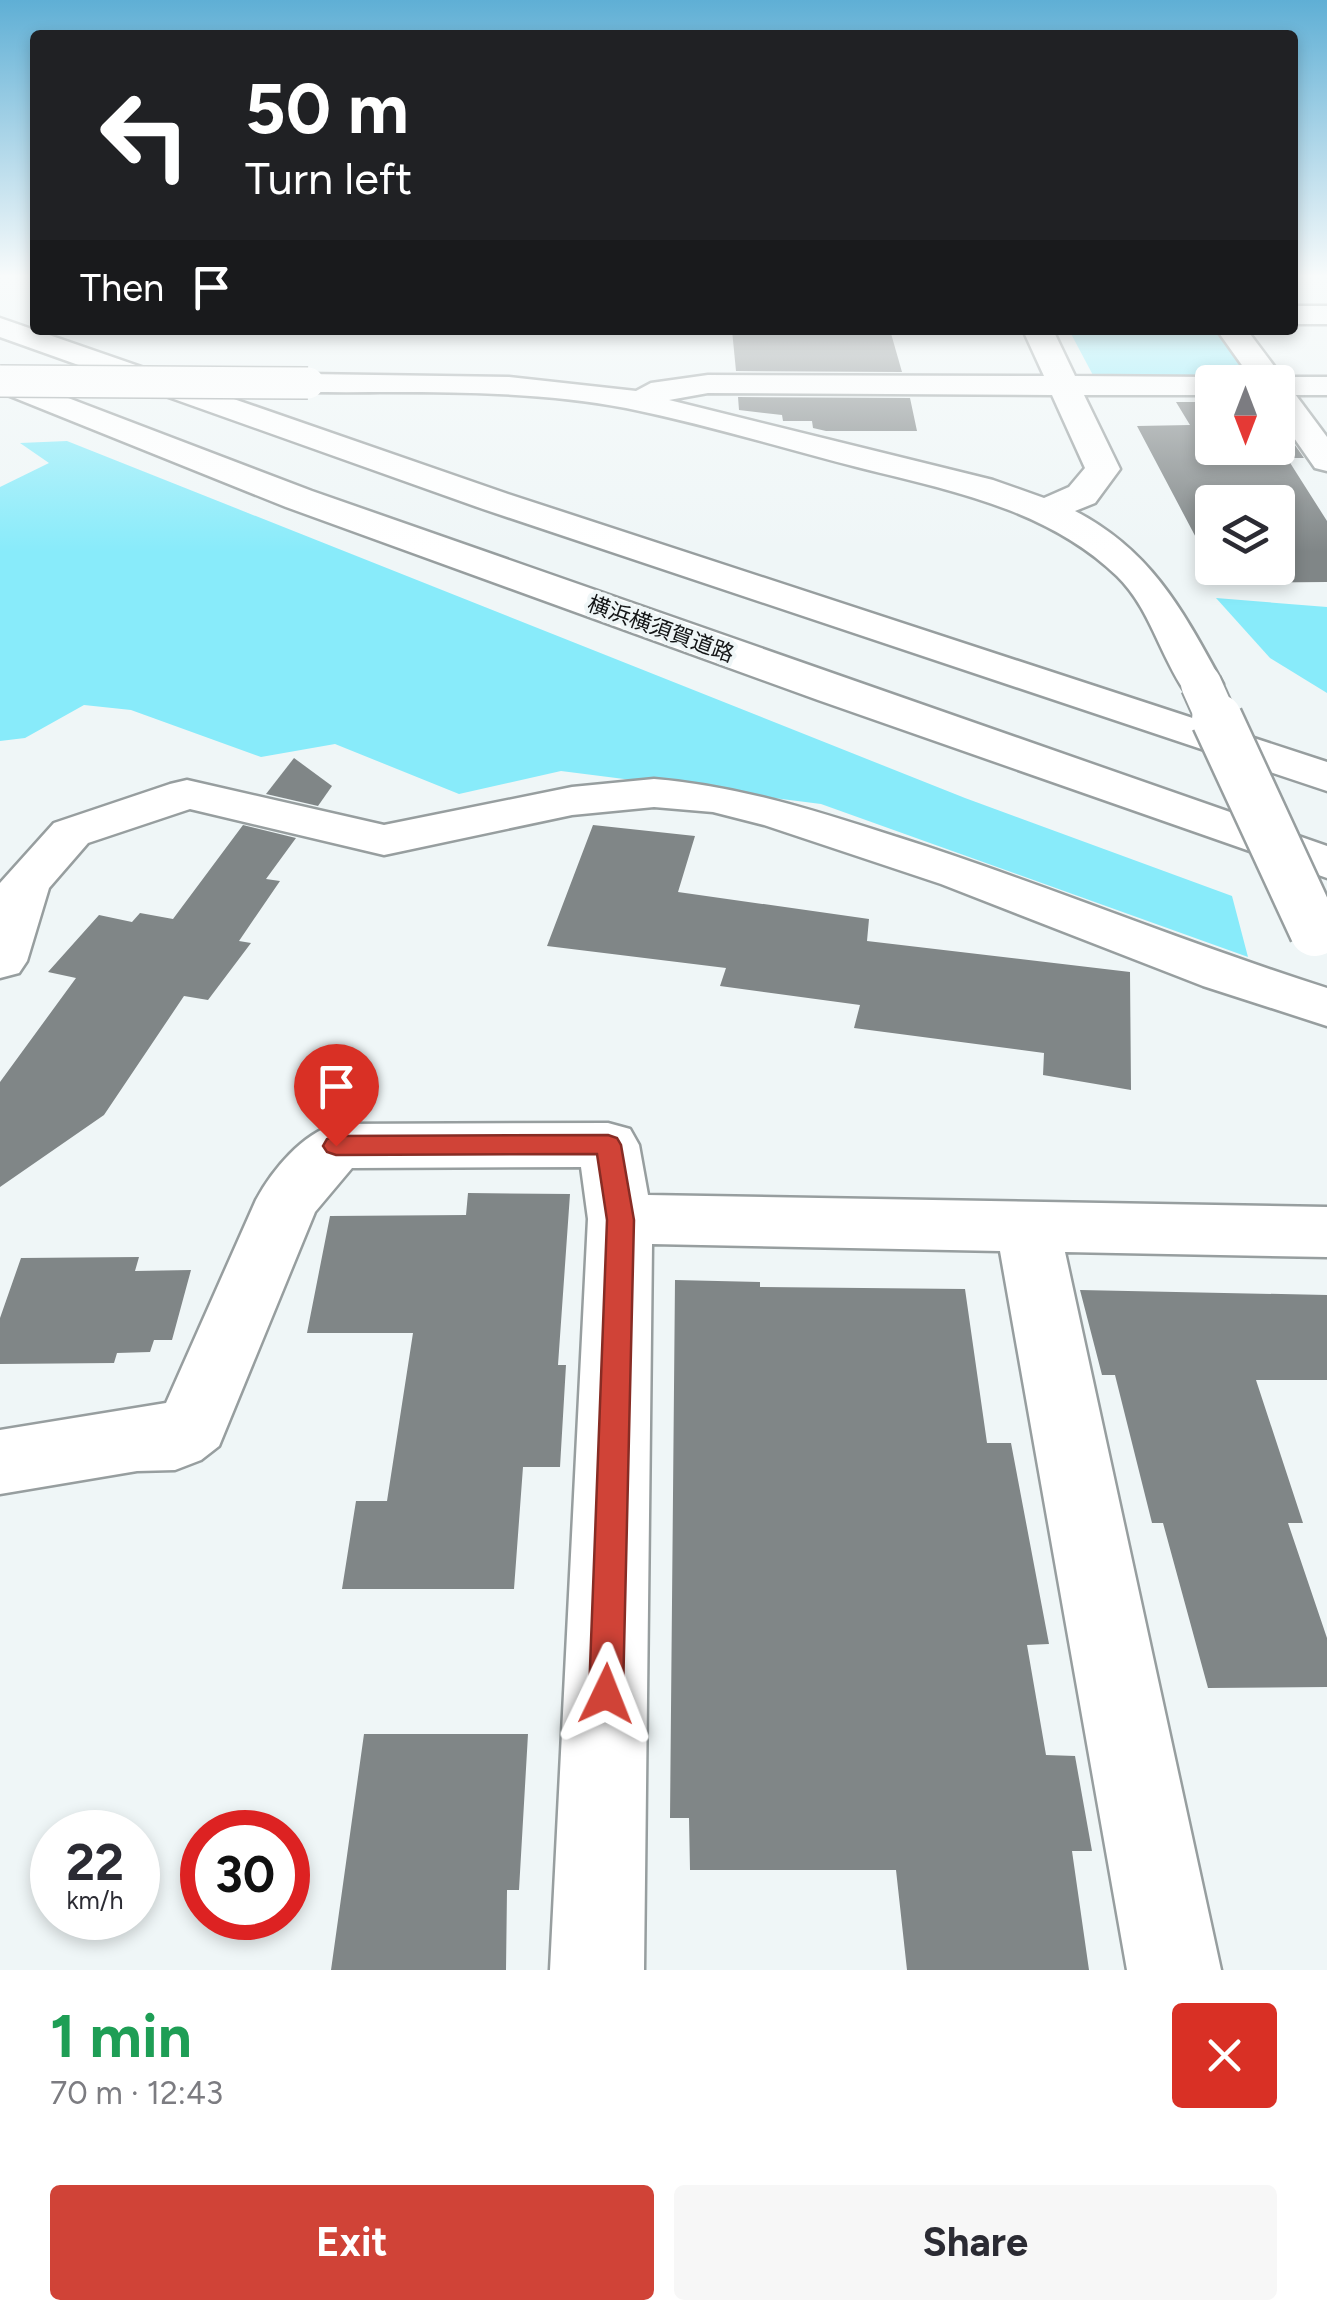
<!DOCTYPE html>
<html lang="en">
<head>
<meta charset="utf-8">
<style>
  :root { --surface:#fff; --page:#f7f7f7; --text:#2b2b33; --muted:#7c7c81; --accent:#d04337 }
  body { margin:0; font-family:Figtree,"Noto Sans JP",sans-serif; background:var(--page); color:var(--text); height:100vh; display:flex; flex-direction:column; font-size:38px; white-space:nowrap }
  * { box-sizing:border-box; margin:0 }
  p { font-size:32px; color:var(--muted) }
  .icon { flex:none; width:55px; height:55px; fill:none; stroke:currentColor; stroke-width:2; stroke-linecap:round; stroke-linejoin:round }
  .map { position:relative; height:1970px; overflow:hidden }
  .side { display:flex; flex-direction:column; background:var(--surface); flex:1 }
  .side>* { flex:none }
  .hud { position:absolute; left:30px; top:30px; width:1268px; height:305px; border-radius:10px; box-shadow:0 5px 15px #0003; background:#202124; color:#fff; overflow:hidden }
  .needle { width:65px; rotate:180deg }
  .fabs { position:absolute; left:1195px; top:365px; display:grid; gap:20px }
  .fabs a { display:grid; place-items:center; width:100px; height:100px; border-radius:10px; background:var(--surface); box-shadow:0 5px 15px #0003; font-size:50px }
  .speed { position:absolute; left:30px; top:1810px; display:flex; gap:20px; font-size:50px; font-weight:700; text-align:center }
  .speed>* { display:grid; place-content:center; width:130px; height:130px; border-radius:50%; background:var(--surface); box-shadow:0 5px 15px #0003; line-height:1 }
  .speed small { font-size:25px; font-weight:400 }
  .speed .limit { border:15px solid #d22; background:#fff; color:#111 }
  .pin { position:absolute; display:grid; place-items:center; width:85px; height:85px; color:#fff; margin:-102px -42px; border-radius:50% 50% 50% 0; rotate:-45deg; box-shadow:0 0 10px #0007 }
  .pin .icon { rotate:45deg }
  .me { position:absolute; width:110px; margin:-55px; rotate:2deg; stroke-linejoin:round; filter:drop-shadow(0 0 8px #0008) }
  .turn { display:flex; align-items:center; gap:35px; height:210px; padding:0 50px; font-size:45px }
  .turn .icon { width:130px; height:130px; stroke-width:2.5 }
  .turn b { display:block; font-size:70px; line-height:85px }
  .then { display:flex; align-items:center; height:95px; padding:0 50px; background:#0003; gap:20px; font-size:38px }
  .round { display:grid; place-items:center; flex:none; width:105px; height:105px; border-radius:10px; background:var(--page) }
  .head { display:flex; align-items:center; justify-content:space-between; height:170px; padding:0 50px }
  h1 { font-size:60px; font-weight:700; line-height:75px; color:#1e9e55 }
  .action { display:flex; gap:20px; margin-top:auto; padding:20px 50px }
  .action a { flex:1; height:115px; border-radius:10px; background:var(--accent); color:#fff; font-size:40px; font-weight:700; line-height:115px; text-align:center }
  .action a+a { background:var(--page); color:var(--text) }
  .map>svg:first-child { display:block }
  .green { fill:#88ebfa }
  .building { fill:#808687; fill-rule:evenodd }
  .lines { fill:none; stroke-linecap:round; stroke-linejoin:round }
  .minor-casing { stroke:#979e9f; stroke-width:5 }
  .tertiary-casing { stroke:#979e9f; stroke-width:5 }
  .motorway-casing { stroke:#979e9f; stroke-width:5 }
  .minor { fill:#fff; fill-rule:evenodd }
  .tertiary { fill:#fff; fill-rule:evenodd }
  .motorway { fill:#fff; fill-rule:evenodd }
  .tertiary-bridge-far2-casing { stroke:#979e9f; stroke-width:34; stroke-linecap:butt }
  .tertiary-bridge-far1-casing { stroke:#979e9f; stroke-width:44; stroke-linecap:butt }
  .tertiary-bridge-casing { stroke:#979e9f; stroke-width:55; stroke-linecap:butt }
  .tertiary-bridge-far2 { stroke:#fff; stroke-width:31 }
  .tertiary-bridge-far1 { stroke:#fff; stroke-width:40 }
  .tertiary-bridge { stroke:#fff; stroke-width:50 }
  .route { fill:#d04337; stroke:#872c24; stroke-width:2.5 }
  .labels { text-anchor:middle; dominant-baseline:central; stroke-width:8; stroke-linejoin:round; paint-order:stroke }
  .far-street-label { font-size:22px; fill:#131516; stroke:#eff6f7 }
</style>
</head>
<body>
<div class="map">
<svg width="1327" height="1970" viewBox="0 0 1327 1970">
  <rect width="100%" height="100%" fill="#eff6f7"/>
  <g class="green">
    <polygon points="1069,330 1222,330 1259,379 1095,379"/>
    <polygon points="67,441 965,798 1232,896 1248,957 821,804 561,771 459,794 335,744 261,757 131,710 84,705 25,738 0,741 0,487 49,463 20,443"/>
    <polygon points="1216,598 1327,607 1327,693 1270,658"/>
  </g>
  <g class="building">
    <polygon points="732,330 890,330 902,372 736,371"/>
    <polygon points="738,397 910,398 917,431 826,431 813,428 812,421 783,421 782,415 739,410"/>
    <path d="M1176,402H1212V448H1278V421L1304,458H1287L1327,521V582L1220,583L1137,426L1190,425ZM1212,502H1278V568H1212Z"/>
    <polygon points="294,758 332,786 318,806 266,794"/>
    <polygon points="243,825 296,838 266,879 280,881 239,941 251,943 208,1000 184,996 104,1115 0,1187 0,1082 76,978 48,972 99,915 132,922 140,913 173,919"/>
    <polygon points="593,825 695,836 678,892 869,919 867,941 1130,972 1131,1090 1043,1075 1044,1053 854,1028 860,1005 720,986 726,968 547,946"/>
    <polygon points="468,1193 570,1194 558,1365 566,1365 560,1467 523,1467 514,1589 342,1589 356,1501 387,1501 413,1333 307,1333 330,1216 466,1215"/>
    <polygon points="139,1257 135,1271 191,1270 172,1340 154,1340 150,1352 117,1353 114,1363 0,1364 0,1318 21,1258"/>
    <polygon points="675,1280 760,1282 760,1287 965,1289 987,1443 1011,1443 1049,1644 1027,1645 1046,1755 1075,1756 1092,1851 1072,1851 1089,1970 907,1970 896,1870 690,1870 689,1818 670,1818"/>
    <polygon points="1080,1290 1327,1295 1327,1380 1256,1380 1303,1523 1288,1523 1327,1638 1327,1687 1208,1688 1163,1523 1152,1523 1115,1375 1102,1375"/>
    <polygon points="364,1734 528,1734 519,1890 507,1890 506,1970 331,1970"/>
  </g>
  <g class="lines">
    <defs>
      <g id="minor">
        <rect x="1292" y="306" width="35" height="18"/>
        <polygon points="1217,330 1247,330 1286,382 1284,385 1289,386 1327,437 1327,471 1315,468 1278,415 1278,382 1254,382"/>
        <path d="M654,779C739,786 816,811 897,837C1042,883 1182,942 1327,988V1026L1203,986L941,884L764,825L713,812L654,807L572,815L384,855L190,809L88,843L49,888L27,961L19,973L0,978V883L54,823L170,784L187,780L384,825L572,787Z"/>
        <path d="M608,1123L630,1129L639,1145L648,1195L1327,1207V1257L1065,1252L1221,1970H1127L1000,1251L652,1244L644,1970H550L588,1219L581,1167L352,1168L315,1212L219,1446L201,1460L175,1470L137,1471L0,1494V1430L166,1403L256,1200C273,1169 302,1134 336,1124Z"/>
      </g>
      <g id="tertiary">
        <path d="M1023,330H1053L1075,376L1212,377L1225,382H1212V395H1084L1120,469L1095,503L1075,511C1152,551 1183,611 1223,684L1216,693L1201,697L1186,693C1160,656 1150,608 1117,576C1047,509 952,491 861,468C783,448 705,424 626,408C522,388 413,393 308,392L297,390L292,383L297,376L308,374L509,377L636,391L651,383L708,375L1044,376ZM708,393L1052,395L1085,468L1069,487L1044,498L993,480L669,400Z"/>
        <polygon points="1278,377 1327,377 1327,395 1278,395 1278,382 1265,382"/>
      </g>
      <g id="motorway">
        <polygon points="0,318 508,494 1327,762 1327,791 483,509 0,337"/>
        <polygon points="0,372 312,491 1327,846 1327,878 818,700 286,507 0,392"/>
      </g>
    </defs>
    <use href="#minor" class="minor-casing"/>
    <use href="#tertiary" class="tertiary-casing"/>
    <use href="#motorway" class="motorway-casing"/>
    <use href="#minor" class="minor"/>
    <use href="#tertiary" class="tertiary"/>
    <use href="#motorway" class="motorway"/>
    <defs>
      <polyline id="tertiary-bridge-far2" points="0,381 308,383"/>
      <polyline id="tertiary-bridge-far1" points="1201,684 1218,722"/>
      <polyline id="tertiary-bridge" points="1217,719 1315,931"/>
    </defs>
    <use href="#tertiary-bridge-far2" class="tertiary-bridge-far2-casing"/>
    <use href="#tertiary-bridge-far1" class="tertiary-bridge-far1-casing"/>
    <use href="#tertiary-bridge" class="tertiary-bridge-casing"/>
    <use href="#tertiary-bridge-far2" class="tertiary-bridge-far2"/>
    <use href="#tertiary-bridge-far1" class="tertiary-bridge-far1"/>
    <use href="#tertiary-bridge" class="tertiary-bridge"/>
  </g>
  <linearGradient id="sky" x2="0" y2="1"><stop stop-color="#5fafd5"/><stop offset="0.5" stop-color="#f8fbfb"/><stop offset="1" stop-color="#f8fbfb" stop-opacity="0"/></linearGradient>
  <rect width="1327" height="552" fill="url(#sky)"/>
  <polygon class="route" points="608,1135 617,1138 621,1145 634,1220 623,1694 618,1705 606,1710 594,1705 589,1694 607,1220 597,1154 336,1155 327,1152 323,1146 327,1139 336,1136"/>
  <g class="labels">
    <g class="far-street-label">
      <text transform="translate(661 629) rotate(20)">横浜横須賀道路</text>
    </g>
  </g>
</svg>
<div class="fabs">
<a><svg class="needle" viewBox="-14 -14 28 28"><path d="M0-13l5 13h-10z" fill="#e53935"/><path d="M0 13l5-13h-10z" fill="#7c7c81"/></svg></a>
<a><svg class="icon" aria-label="layers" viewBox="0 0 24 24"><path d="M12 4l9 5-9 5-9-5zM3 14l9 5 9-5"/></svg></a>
</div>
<div class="speed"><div>22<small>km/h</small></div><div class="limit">30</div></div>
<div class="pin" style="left:336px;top:1146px;background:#d93025"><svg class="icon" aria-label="arrive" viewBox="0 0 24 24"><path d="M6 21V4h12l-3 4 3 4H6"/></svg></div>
<svg class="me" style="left:606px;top:1694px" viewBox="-20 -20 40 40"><path d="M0-17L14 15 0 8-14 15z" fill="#d04337" stroke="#fff" stroke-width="4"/></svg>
<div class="hud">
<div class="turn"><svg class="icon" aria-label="left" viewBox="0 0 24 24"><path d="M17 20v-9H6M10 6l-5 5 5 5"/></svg><div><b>50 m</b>Turn left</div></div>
<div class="then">Then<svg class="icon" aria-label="arrive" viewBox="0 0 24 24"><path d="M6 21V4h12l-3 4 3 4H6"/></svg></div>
</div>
</div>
<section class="side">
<div class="head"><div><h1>1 min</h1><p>70 m · 12:43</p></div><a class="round" style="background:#d93025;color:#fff"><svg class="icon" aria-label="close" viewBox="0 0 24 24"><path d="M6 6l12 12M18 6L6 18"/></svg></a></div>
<div class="action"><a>Exit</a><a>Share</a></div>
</section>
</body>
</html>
